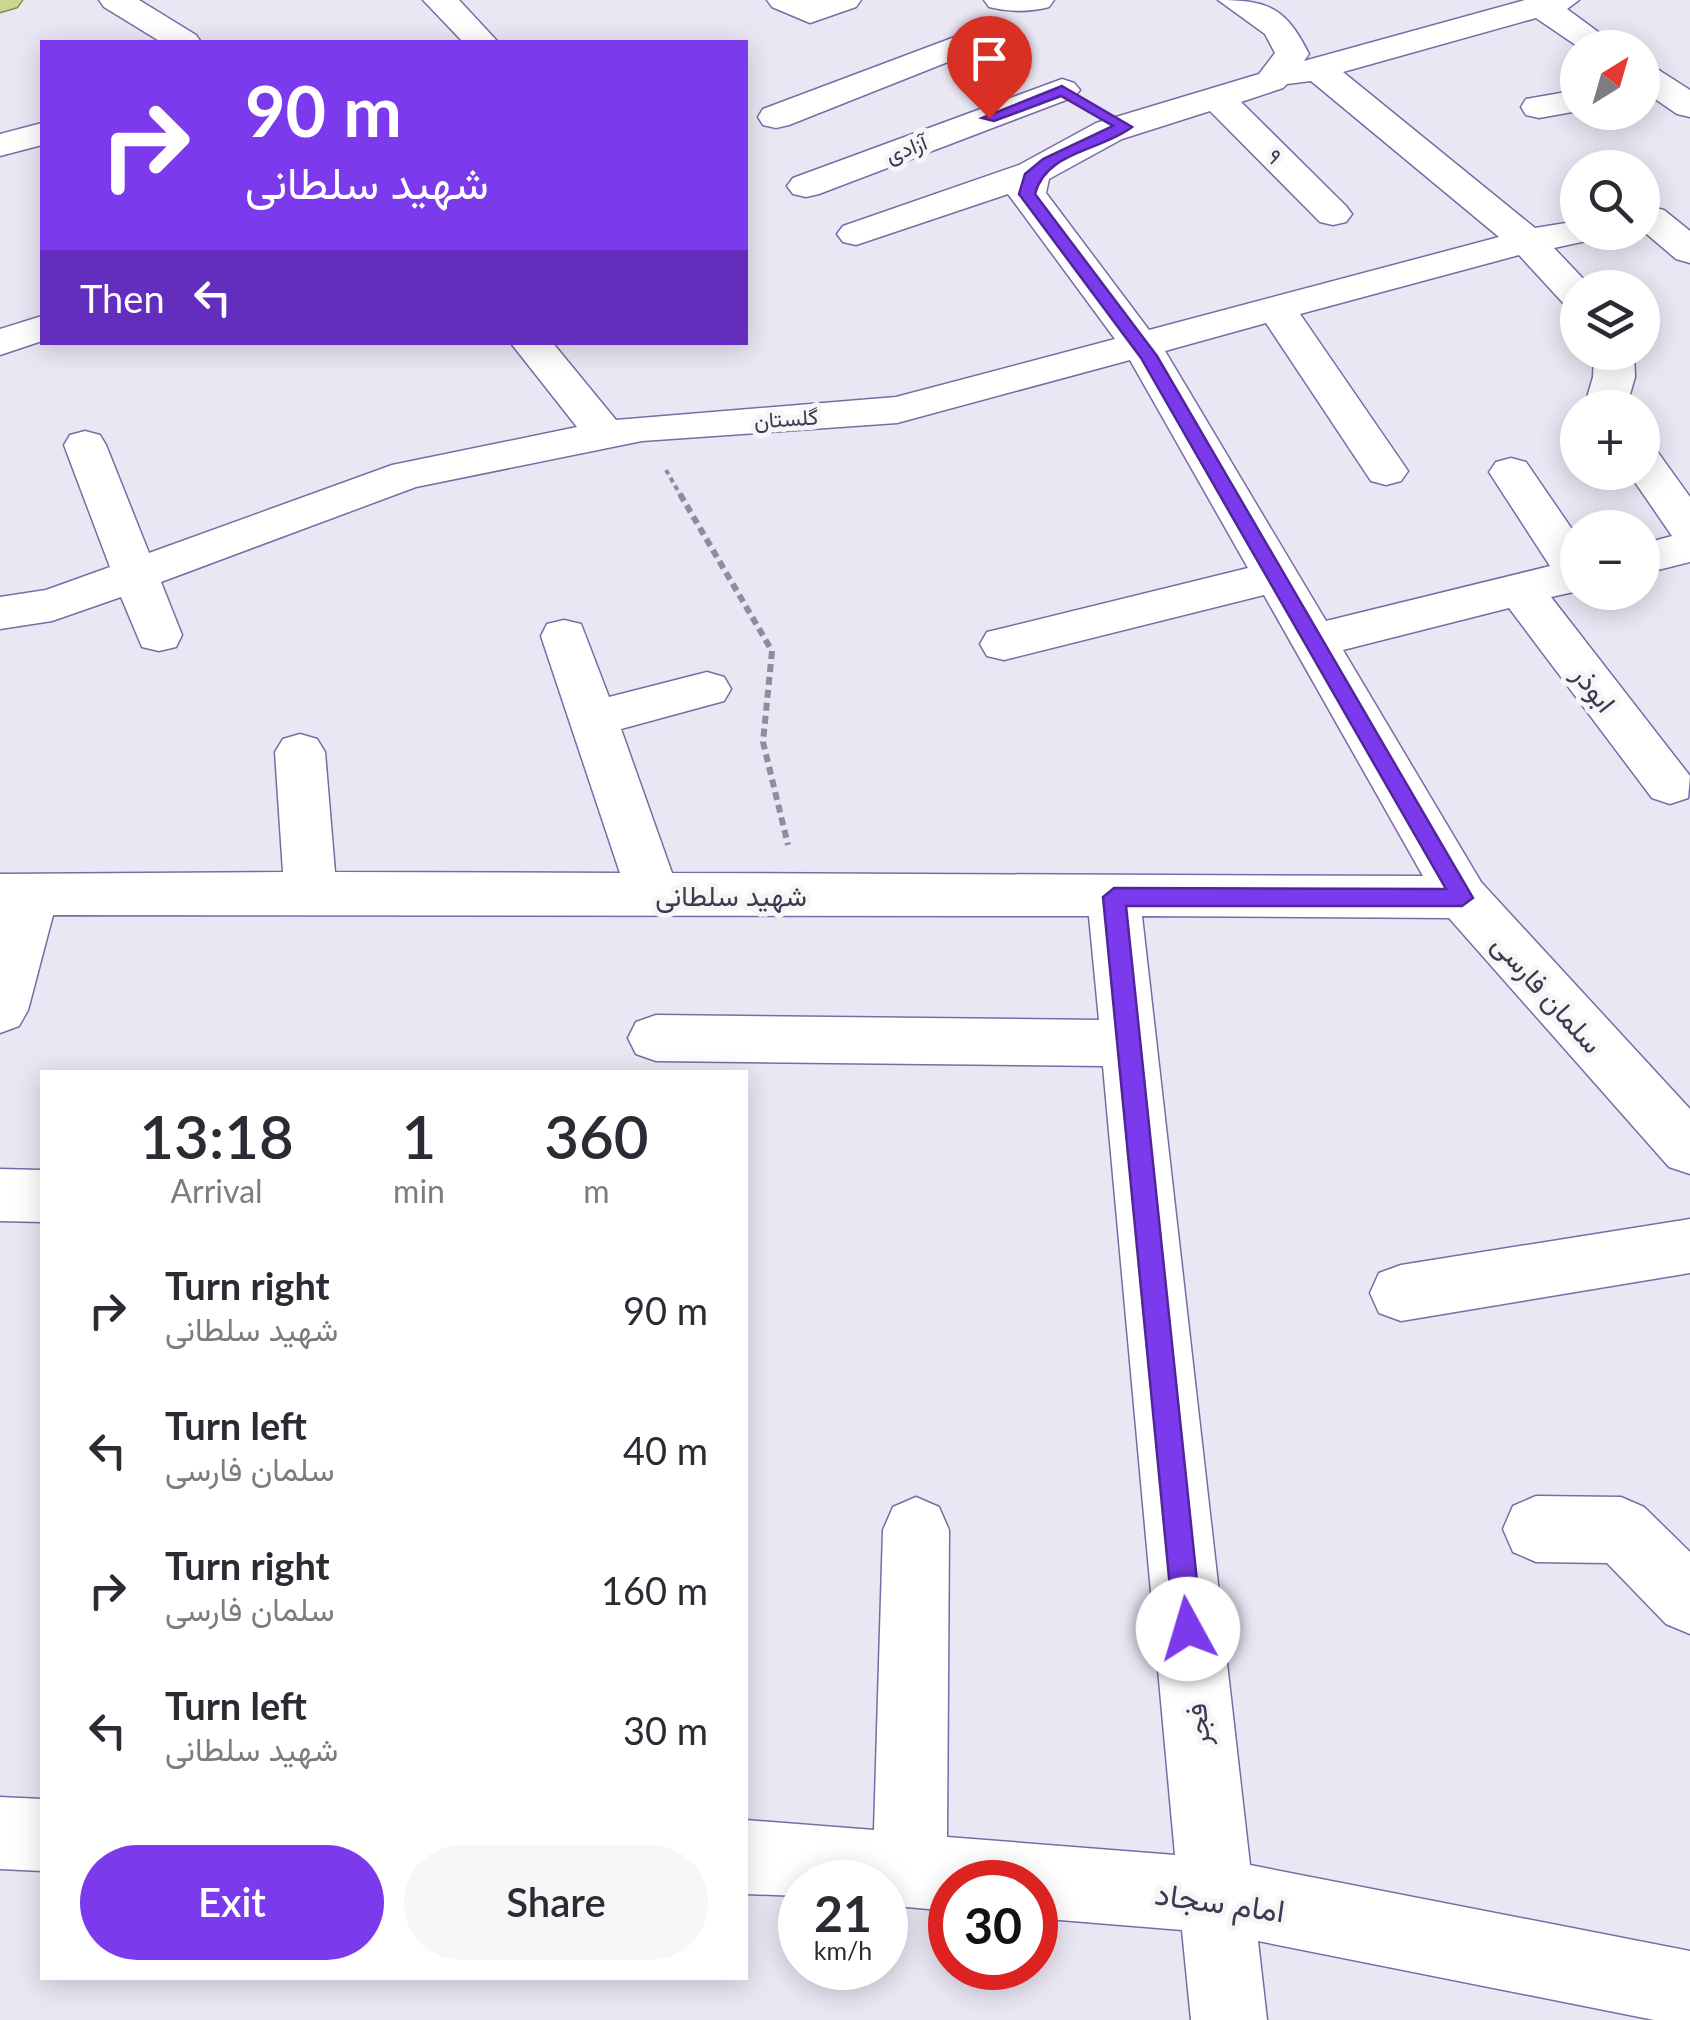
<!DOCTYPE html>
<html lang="en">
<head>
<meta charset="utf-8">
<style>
  :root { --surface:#fff; --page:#f7f7f7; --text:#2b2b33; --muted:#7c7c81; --accent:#7c3aed }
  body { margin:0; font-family:Lato,Vazirmatn,sans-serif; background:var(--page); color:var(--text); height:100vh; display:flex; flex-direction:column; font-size:38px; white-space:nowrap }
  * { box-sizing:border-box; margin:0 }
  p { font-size:32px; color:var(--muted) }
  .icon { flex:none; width:55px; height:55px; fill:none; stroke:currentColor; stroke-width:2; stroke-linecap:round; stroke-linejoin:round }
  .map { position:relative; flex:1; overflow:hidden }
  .sheet { position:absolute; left:40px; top:1070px; width:708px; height:910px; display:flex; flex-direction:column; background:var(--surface); border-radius:0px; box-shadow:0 5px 25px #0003 }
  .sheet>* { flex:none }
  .guide { position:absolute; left:40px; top:40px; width:708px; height:305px; border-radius:0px; box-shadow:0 5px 25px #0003; background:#7c3aed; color:#fff; overflow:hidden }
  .needle { width:65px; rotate:37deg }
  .buttons { position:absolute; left:1560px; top:30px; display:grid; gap:20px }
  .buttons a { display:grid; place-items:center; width:100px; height:100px; border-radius:50%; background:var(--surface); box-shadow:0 5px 25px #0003; font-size:50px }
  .speed { position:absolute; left:778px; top:1860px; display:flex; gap:20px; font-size:50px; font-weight:700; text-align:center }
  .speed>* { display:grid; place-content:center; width:130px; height:130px; border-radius:50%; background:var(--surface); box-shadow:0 5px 25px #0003; line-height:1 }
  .speed small { font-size:25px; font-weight:400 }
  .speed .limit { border:15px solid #d22; background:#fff; color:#111 }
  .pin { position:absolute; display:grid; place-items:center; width:85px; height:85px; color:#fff; margin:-102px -42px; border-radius:50% 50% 50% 0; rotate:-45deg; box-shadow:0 0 10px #0007 }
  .pin .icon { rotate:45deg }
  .me { position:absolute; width:110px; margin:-55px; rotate:354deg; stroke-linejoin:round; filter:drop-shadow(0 0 8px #0008) }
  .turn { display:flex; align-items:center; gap:35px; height:210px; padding:0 40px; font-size:45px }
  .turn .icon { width:130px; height:130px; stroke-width:2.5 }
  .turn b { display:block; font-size:70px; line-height:85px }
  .then { display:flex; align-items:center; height:95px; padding:0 40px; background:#0003; gap:20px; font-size:38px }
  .eta { display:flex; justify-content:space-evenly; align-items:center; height:170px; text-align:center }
  .eta b { font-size:60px; font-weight:600; line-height:70px }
  .button { display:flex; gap:20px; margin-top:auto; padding:20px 40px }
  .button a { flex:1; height:115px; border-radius:60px; background:var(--accent); color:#fff; font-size:40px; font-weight:600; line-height:115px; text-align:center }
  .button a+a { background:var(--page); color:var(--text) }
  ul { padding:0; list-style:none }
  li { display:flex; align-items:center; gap:30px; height:140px; padding:0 40px }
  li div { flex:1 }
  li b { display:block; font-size:38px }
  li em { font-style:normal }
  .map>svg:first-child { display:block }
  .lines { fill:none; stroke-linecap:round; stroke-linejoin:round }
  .minor-casing { stroke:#7b6ba5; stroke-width:3 }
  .major-casing { stroke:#868d4b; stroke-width:3 }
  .path-far1 { stroke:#908b9e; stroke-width:4; stroke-dasharray:5 4; stroke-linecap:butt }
  .path { stroke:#908b9e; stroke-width:6; stroke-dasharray:8 5; stroke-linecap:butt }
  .minor { fill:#fff; fill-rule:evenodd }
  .major { fill:#cdd691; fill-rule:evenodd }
  .route { fill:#7c3aed; stroke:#51269a; stroke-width:2.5 }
  .labels { text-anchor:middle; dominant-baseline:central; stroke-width:10; stroke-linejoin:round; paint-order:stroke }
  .far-street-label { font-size:22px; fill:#3f3852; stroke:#f6f6f6 }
  .street-label { font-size:28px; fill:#3f3852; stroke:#f6f6f6 }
  .near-street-label { font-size:32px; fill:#3f3852; stroke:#f6f6f6 }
</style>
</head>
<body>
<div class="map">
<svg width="1690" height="2020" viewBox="0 0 1690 2020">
  <rect width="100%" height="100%" fill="#eae7f4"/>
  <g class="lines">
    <defs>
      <g id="minor">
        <polygon points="99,0 139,0 196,35 201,42 161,42 104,7"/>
        <polygon points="423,0 459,0 498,42 463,42"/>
        <polygon points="767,0 861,0 856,7 810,23 772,7"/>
        <path d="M984,0H1054L1049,7C1030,12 1008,12 989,7Z"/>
        <path d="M1218,0C1269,0 1286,8 1309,54L1304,61L1525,0H1579L1567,9L1620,48H1580L1536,18L1343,72L1535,228L1578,221V232H1597L1591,240L1554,248L1592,288H1578V308L1564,304L1519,255L1300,314L1408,471L1401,481L1386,485L1371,481L1266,323L1165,351L1326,621L1550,566L1489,472L1496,462L1511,458L1526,462L1578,538V591L1551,597L1690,776L1688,798L1670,804L1652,798L1509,608L1343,650L1481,882L1690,1109V1174L1669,1167L1449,918L1142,916L1250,1865L1690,1951V2020H1654L1258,1941L1267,2020H1191L1182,1930L1035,1918V1882H950V1911L885,1905V1882H800V1896L745,1894V1820L874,1830L883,1530L893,1507L916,1497L939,1507L949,1530L947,1837L1175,1855L1103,1066L656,1061L636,1054L628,1038L636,1022L656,1015L1099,1020L1089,916L53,915L28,1010L19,1026L0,1033V874L283,872L275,752L283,739L300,734L317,739L325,752L335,872L620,873L541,636L547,624L564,620L581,624L609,697L707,672L724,677L731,689L724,701L621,729L672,873L1423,876L1264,595L1004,660L987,656L980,644L987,632L1004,628L1248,568L1130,360L897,423L642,441L416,487L161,582L182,635L176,647L159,651L142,647L121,597L52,621L0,629V597L46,590L110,567L64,445L70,435L85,431L100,435L106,445L149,553L392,465L577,427L510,342H552L616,420L896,397L1115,339L1008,194L856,245L843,242L837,234L843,226L1019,165L1096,123L1259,74L1275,53L1265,34ZM1311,81L1499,237L1149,330L1046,193L1049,179L1122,139L1210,111L1320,222L1333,225L1346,222L1352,214L1346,206L1241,102L1283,88L1287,84Z"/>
        <polygon points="976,29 988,32 993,39 988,46 789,125 776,128 763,125 758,117 763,109"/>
        <polygon points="1642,64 1654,67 1690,90 1690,117 1677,114 1642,90"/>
        <polygon points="1062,79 1074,83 1080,90 1074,97 819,194 806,197 793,194 787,186 793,178"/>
        <polygon points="1578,90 1578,111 1539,118 1526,115 1521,107 1526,99"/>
        <polygon points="42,123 42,145 0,156 0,134"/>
        <polygon points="1651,207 1664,210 1690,231 1690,263 1676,259 1642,230 1642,209"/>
        <polygon points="42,316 42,341 0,355 0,329"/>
        <polygon points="1594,352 1634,352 1635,377 1626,408 1584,408 1593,377"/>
        <polygon points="1642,447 1657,451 1690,497 1690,562 1642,574 1642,544 1672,536 1628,472 1642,472"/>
        <polygon points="0,1169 42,1170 42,1222 0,1221"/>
        <polygon points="1690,1219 1690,1273 1401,1321 1379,1313 1370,1293 1379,1273 1401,1265"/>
        <polygon points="1536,1496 1621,1497 1644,1507 1690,1552 1690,1634 1666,1624 1607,1563 1536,1562 1513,1552 1503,1529 1513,1506"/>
        <polygon points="0,1797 42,1799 42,1871 0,1869"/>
      </g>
      <polygon id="major" points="0,0 22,0 17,7 0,12"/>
    </defs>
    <use href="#minor" class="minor-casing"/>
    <use href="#major" class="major-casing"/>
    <polyline class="path-far1" points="666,470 681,496"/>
    <polyline class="path" points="680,494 772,651 763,742 788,845"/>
    <use href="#minor" class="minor"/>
    <use href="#major" class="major"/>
  </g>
  <path class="route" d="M1062,86L1132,127C1101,151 1046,151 1035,194L1157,356L1473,898L1462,906H1126L1202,1629L1198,1639L1188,1643L1178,1639L1174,1629L1103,897L1114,888L1446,889L1141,358L1019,194L1025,174L1043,159L1113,126L1061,96L994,121L982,118Z"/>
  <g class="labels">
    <g class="far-street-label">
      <text transform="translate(906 148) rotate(-21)">آزادی</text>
      <text transform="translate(1275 156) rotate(45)">۹</text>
      <text transform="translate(786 418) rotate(-4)">گلستان</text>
    </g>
    <g class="street-label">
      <text transform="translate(1595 688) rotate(52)">ابوذر</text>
      <text x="731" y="895">شهید سلطانی</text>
      <text transform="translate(1548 993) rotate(48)">سلمان فارسی</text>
      <text transform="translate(1197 1725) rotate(-96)">فجر</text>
    </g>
    <g class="near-street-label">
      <text transform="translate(1220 1901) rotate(8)">امام سجاد</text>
    </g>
  </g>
</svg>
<div class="buttons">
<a><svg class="needle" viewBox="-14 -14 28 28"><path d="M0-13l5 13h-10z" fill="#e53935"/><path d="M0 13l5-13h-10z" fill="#7c7c81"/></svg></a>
<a><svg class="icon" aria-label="search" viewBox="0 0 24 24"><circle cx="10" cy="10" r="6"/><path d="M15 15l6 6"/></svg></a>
<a><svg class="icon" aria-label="layers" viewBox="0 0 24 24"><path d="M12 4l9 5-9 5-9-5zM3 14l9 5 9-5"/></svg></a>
<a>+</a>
<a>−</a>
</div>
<div class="speed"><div>21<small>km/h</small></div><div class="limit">30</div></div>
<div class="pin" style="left:989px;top:118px;background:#d93025"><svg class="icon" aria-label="arrive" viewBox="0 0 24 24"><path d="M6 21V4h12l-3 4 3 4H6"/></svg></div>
<svg class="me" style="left:1188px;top:1629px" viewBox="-20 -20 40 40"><circle r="19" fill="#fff"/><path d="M0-13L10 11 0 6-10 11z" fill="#7c3aed"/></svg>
<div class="guide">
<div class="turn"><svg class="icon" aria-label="right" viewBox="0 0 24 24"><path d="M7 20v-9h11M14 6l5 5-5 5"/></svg><div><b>90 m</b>شهید سلطانی</div></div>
<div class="then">Then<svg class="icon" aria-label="left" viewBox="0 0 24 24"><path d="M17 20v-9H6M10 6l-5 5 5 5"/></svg></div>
</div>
<section class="sheet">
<div class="eta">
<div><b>13:18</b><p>Arrival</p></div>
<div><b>1</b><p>min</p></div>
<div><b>360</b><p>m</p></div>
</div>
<ul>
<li><svg class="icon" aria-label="right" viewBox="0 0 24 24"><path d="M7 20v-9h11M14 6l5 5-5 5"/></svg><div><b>Turn right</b><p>شهید سلطانی</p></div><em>90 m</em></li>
<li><svg class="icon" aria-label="left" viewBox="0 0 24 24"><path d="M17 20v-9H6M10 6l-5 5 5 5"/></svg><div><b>Turn left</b><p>سلمان فارسی</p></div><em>40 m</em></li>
<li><svg class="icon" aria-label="right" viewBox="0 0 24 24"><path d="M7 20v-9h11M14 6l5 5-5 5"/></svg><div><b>Turn right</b><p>سلمان فارسی</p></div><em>160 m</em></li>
<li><svg class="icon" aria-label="left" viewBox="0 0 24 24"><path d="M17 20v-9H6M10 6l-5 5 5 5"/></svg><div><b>Turn left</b><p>شهید سلطانی</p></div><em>30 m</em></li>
</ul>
<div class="button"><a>Exit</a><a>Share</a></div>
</section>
</div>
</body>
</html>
